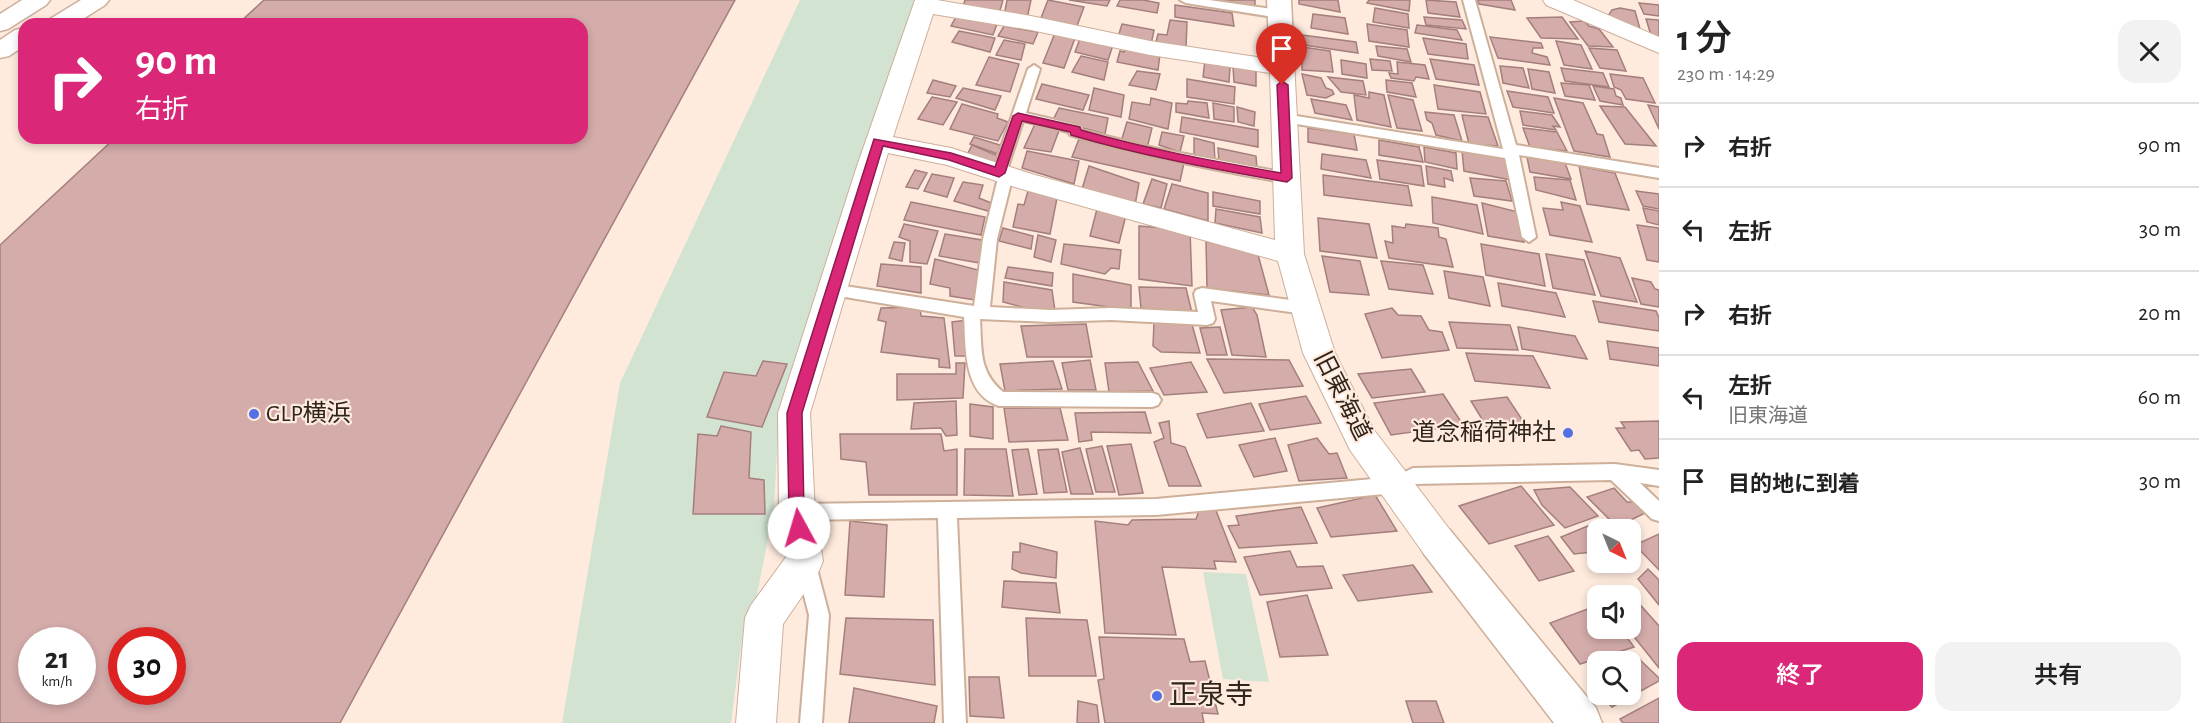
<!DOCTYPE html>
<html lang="ja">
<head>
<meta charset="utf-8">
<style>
  :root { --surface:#fff; --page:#f2f2f2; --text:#222; --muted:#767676; --line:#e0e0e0; --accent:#db2777 }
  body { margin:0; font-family:"Alegreya Sans","Noto Sans JP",sans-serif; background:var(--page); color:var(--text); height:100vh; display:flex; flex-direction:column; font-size:22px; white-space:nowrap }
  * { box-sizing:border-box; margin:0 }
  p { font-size:20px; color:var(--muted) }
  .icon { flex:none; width:33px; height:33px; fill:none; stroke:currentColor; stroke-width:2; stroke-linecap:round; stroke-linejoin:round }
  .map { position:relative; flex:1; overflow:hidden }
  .panel { display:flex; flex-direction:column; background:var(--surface); width:540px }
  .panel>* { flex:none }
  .top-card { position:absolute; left:18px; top:18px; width:570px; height:126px; border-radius:18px; box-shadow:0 3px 9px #0003; background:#db2777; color:#fff; overflow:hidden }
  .needle { width:39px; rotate:137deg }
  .buttons { position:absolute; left:1587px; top:519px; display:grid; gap:12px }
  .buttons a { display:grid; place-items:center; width:54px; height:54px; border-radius:12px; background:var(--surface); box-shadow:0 3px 9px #0003; font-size:30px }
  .speed { position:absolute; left:18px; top:627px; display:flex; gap:12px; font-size:30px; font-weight:700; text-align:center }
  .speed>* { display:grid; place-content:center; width:78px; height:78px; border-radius:50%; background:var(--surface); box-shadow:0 3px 9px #0003; line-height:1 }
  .speed small { font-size:15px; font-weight:400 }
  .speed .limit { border:9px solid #d22; background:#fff; color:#111 }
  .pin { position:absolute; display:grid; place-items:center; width:51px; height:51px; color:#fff; margin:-62px -26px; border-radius:50% 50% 50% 0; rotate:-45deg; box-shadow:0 0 6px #0007 }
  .pin .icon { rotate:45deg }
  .me { position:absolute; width:66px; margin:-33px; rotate:354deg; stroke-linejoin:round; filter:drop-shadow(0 0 4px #0008) }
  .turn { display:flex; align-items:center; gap:21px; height:126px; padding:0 18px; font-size:27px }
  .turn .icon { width:78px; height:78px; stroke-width:2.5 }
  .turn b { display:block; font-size:42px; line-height:51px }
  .round { display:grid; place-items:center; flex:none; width:63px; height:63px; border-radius:18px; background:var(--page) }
  .summary { display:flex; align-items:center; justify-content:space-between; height:102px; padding:0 18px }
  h1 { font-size:36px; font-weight:600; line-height:45px }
  .cta { display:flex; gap:12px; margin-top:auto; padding:12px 18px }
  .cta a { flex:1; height:69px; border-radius:18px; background:var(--accent); color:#fff; font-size:24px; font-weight:600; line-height:69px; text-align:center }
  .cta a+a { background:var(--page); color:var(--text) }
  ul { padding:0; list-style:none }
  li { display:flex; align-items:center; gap:18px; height:84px; padding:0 18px; border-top:2px solid var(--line) }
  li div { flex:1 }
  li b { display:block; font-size:22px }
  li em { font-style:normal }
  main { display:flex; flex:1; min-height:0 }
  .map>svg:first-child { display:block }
  .green { fill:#d3e3d2 }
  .building { fill:#d4acaa; stroke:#a47f7d; stroke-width:1.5; fill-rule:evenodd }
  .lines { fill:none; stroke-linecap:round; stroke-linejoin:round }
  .service-casing { stroke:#cdaf9a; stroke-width:4 }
  .minor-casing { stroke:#cdaf9a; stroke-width:2 }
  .tertiary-casing { stroke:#cdaf9a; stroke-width:3 }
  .motorway-casing { stroke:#cdaf9a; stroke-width:3 }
  .service { fill:#fff; fill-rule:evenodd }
  .minor { fill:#fff; fill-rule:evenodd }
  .tertiary { fill:#fff; fill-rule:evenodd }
  .motorway { fill:#fff; fill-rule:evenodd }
  .route { fill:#db2777; stroke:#8e194d; stroke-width:1.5 }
  .poi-dot { fill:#5370e5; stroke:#feebde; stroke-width:2 }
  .labels { text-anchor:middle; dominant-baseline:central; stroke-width:4.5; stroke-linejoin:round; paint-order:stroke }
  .street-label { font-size:24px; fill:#30251d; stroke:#feebde }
  .poi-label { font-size:24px; fill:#30251d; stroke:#feebde; text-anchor:start }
  .near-poi-label { font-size:28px; fill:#30251d; stroke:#feebde; text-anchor:start }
</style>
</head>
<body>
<main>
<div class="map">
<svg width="1659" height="723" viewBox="0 0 1659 723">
  <rect width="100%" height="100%" fill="#feebde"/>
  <g class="green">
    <polygon points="800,0 915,0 779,412 774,508 757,595 744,623 731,723 562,723 620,383"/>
    <polygon points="1203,572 1246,574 1269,682 1223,679"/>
  </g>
  <g class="building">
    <path d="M264,0H735L340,723H0V245L115,138H582V24H238ZM32,640H82V692H32ZM122,640H172V692H122Z"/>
    <polygon points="965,0 1003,0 999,14 962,9"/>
    <polygon points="1007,0 1031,0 1027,19 1004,16"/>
    <polygon points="1048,0 1084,7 1077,26 1041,18"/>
    <polygon points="1069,0 1110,0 1107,6"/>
    <polygon points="1120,0 1143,0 1159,3 1157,13 1117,6"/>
    <polygon points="1203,0 1255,0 1255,8"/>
    <polygon points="1299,0 1338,0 1340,12 1299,4"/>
    <polygon points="1369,0 1410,0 1409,11 1367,3"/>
    <polygon points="1426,0 1456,2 1460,17 1428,13"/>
    <polygon points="1477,0 1511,0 1515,10 1479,4"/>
    <polygon points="1639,3 1659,5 1659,16 1644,14"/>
    <polygon points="1175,5 1232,13 1234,26 1175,17"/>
    <polygon points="1375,8 1408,14 1409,28 1373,22"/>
    <polygon points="1620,8 1635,11 1640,29 1608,16 1612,10"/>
    <polygon points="1313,14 1345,18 1348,34 1311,28"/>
    <polygon points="957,15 998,21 993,35 951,26"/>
    <polygon points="1424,17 1462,20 1466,29 1426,25"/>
    <polygon points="1562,17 1578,39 1541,38 1527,18"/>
    <polygon points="1646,19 1659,20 1659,39 1652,38"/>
    <polygon points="1170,20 1187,22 1186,47 1156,42 1158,34 1167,35"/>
    <polygon points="1584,21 1589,26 1599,29 1613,47 1588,46 1570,22"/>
    <polygon points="1122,24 1154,30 1151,45 1118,37"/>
    <polygon points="1367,24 1407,30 1409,47 1369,41"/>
    <polygon points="1417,25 1457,30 1462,40 1415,33"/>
    <polygon points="1004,26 1038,32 1033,44 998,36"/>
    <polygon points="959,31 995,38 990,52 952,42"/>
    <polygon points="1055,33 1075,38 1064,68 1043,63"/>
    <polygon points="1302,35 1356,42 1358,53 1304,45"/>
    <polygon points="1490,37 1541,43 1543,48 1533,48 1532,53 1547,57 1550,65 1498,58"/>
    <polygon points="1423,38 1466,44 1468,59 1428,54"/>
    <polygon points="1080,39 1113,45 1108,60 1075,52"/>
    <polygon points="1004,40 1025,44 1021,60 996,55"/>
    <polygon points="1556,41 1581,45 1592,69 1564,65"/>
    <polygon points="1376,46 1407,49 1411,62 1378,56"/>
    <polygon points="1126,47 1160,54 1158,70 1117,62 1120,51 1124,52"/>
    <polygon points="1302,47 1330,51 1333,72 1302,70"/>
    <polygon points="1589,48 1617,50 1626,71 1600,68"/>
    <polygon points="1081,56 1108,62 1104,80 1072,72"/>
    <polygon points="989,57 1019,64 1010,92 976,85"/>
    <polygon points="1370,59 1390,61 1392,71 1372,70"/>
    <polygon points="1430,59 1474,65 1479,85 1436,79"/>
    <polygon points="1205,60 1230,67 1229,82 1203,77"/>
    <polygon points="1341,60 1366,64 1367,78 1342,74"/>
    <polygon points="1397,62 1425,65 1429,79 1416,77 1414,81 1391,78 1389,73 1398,74"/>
    <polygon points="1500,66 1523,68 1529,88 1503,83"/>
    <polygon points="1233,67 1256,71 1256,86 1234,82"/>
    <polygon points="1561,68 1603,73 1609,87 1565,81"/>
    <polygon points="1528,69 1549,72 1555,93 1532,89"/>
    <polygon points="1137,71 1160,74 1156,90 1129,85"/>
    <polygon points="1302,74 1321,78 1326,88 1332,90 1334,94 1326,98 1307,95"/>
    <polygon points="1610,74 1643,78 1655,103 1626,99 1621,90 1614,87"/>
    <polygon points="1328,77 1363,81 1366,95 1341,92"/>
    <polygon points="1187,79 1235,87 1234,104 1187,97"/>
    <polygon points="933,80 956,86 950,97 927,93"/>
    <polygon points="1386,80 1412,83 1416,97 1387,92"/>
    <polygon points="1561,83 1589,85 1595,100 1565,96"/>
    <polygon points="1042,84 1089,95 1083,110 1036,99"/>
    <polygon points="1434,85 1480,92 1486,114 1438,109"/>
    <polygon points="1593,86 1614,89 1616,96 1621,98 1623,105 1600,101"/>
    <polygon points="963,88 1001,96 995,110 956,98"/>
    <polygon points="1094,88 1124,95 1121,117 1089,110"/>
    <polygon points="1507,91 1548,97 1554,113 1513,107"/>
    <polygon points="1369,92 1384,95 1391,127 1357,120 1354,95 1369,98"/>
    <polygon points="1388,95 1413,100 1422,131 1397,128"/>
    <polygon points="932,97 957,102 943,125 918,119"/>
    <polygon points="1151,98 1172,103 1168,129 1129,119 1132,102 1150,105"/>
    <polygon points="1554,98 1583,103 1597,134 1603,135 1610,157 1574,151"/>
    <polygon points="1311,99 1346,105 1352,120 1315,113"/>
    <polygon points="1188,101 1207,103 1209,118 1176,112 1176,103 1187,104"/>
    <polygon points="1213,103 1234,107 1234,122 1214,119"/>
    <polygon points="962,104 998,114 997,118 1008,122 998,141 950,129"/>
    <polygon points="1648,105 1659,107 1659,129"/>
    <polygon points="1600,106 1625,107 1656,146 1625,144"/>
    <polygon points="1237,107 1255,112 1254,126 1238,122"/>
    <polygon points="1059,108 1108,118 1105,134 1053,120"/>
    <polygon points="1520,111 1552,115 1560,127 1553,126 1556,130 1523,125"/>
    <polygon points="1425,112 1454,115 1462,141 1436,135 1432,123 1427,120"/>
    <polygon points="1462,115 1488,117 1498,146 1469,144"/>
    <polygon points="1182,117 1258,130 1258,147 1180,132"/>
    <polygon points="1127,122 1152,128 1147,148 1121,142"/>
    <polygon points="1035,124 1060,128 1051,152 1024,148"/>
    <polygon points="1308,128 1354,134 1357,150 1308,142"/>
    <polygon points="1523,128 1557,132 1567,151 1530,147"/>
    <polygon points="1162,132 1184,136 1180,152 1159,145"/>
    <polygon points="974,137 1000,145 998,154 970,144"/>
    <polygon points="1194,138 1214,143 1215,161 1194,157"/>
    <polygon points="1079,139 1184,163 1180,181 1072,157"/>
    <polygon points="1379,140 1419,147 1423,162 1379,155"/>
    <polygon points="972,145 998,156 992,167 966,157"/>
    <polygon points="1424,147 1456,153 1457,169 1425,162"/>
    <polygon points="1218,148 1256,156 1257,170 1219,162"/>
    <polygon points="1027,151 1079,161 1074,184 1022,168"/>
    <polygon points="1462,151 1504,158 1511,180 1464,171"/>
    <polygon points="1322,154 1366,160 1371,178 1321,169"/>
    <polygon points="1527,157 1565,163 1571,179 1530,172"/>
    <polygon points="1377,160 1421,166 1424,186 1380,179"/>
    <polygon points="1089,166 1139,183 1135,205 1082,189"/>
    <polygon points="1426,166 1451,171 1453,181 1444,178 1445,187 1428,184"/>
    <polygon points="1579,166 1615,173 1629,210 1587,204"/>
    <polygon points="915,170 927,173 918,189 906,187"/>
    <polygon points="932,174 954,178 947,197 924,191"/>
    <polygon points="1323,175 1408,186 1412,206 1324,195"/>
    <polygon points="1534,177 1570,180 1576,200 1536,190"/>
    <polygon points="1470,178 1506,181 1512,201 1474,196"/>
    <polygon points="1152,179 1167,184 1161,208 1143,204"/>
    <polygon points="963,182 983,185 979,198 991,203 988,211 954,201"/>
    <polygon points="1172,184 1208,193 1208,221 1164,209"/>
    <polygon points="1028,191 1057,198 1050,234 1013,227 1018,204 1024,205"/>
    <polygon points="1636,191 1659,194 1659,209 1643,206"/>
    <polygon points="1213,192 1260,201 1260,214 1213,206"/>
    <polygon points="1432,197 1477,205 1483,234 1433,223"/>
    <polygon points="911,202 985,217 981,235 904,220"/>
    <polygon points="1561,202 1580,206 1592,242 1550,235 1543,208 1563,210"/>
    <polygon points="1482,203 1518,212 1524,242 1488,236"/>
    <polygon points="1643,208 1659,211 1659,225 1647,222"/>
    <polygon points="1097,209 1126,215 1119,243 1090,236"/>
    <polygon points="1216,209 1260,217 1262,233 1215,223"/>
    <polygon points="1318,218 1369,224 1377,258 1320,251"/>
    <polygon points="904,224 938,231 927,264 910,262 910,241 899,237"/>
    <polygon points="1406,224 1438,228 1439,237 1446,239 1453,267 1389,258 1385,241 1393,243 1392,226 1405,228"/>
    <polygon points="1637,225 1659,228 1659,262 1647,260"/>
    <polygon points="1139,226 1190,230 1192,286 1139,279"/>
    <polygon points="1003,228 1033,236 1031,249 999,241"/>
    <polygon points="945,234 982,240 980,263 939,256"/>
    <polygon points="1038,235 1056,240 1051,262 1034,257"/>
    <polygon points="1206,241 1257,251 1269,295 1207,288"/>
    <polygon points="894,242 905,243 902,261 889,258"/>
    <polygon points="1064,244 1121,250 1119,269 1111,268 1105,274 1061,264"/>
    <polygon points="1481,244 1539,254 1545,286 1486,275"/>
    <polygon points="1585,251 1620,258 1637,302 1601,296"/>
    <polygon points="1546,254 1584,260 1595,295 1553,288"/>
    <polygon points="1322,256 1360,261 1369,295 1330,292"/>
    <polygon points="935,259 978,270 975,300 950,296 950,288 930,284"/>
    <polygon points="1381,261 1423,265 1433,294 1389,289"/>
    <polygon points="881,264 921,267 921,293 877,286"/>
    <polygon points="1008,267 1053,273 1052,286 1005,278"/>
    <polygon points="1444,271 1483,277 1490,306 1449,298"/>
    <polygon points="1073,274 1131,285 1131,310 1073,302"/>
    <polygon points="1632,278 1651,282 1655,289 1659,290 1659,307 1641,304"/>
    <polygon points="1004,282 1052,290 1055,311 1040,312 1003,302"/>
    <polygon points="1498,283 1556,293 1565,317 1502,306"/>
    <polygon points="1139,287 1186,288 1192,313 1141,308"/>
    <polygon points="1593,301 1656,311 1659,318 1659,331 1599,322"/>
    <polygon points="920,307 921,316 944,318 950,368 939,367 939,359 881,352 886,322 878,320 881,308"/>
    <polygon points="1252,307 1257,315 1266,357 1232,355 1221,310"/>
    <polygon points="1392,308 1398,315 1421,316 1429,330 1442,332 1449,350 1382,358 1365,314"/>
    <polygon points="967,320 970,356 955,356 952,322"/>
    <polygon points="1191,321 1200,353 1161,352 1153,346 1154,323"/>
    <polygon points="1449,322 1510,325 1518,350 1457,348"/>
    <polygon points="1086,324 1092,357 1027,357 1021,326"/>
    <polygon points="1220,327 1227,355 1207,355 1200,328"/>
    <polygon points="1518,327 1575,336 1587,359 1522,349"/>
    <polygon points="1607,341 1659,348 1659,366 1610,359"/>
    <polygon points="1466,353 1533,356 1550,388 1475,381"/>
    <polygon points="1207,359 1289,360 1303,386 1224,393"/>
    <polygon points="1090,360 1096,390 1068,390 1062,363"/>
    <polygon points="763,361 787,364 762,427 707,417 724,372 756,376"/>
    <polygon points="1053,361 1062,389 1005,391 1000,364"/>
    <polygon points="1138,362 1153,391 1109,392 1105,363"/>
    <polygon points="1191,362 1207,392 1164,395 1150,368"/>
    <polygon points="956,363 965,363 963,398 897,400 897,374 956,374"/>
    <polygon points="1411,369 1425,392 1372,398 1358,374"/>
    <polygon points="1443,394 1463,425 1391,435 1374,403"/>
    <polygon points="1306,396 1321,423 1270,430 1259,404"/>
    <polygon points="1507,397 1525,424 1488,429 1471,401"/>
    <polygon points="956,401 957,435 946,436 941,428 911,429 914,403"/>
    <polygon points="1251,403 1264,431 1207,438 1197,414"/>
    <polygon points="970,404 993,407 993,439 970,436"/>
    <polygon points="1004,408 1060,408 1068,440 1009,442"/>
    <polygon points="1145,412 1151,433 1091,432 1092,440 1079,442 1075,413"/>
    <polygon points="1169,421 1171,443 1185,447 1201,486 1169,486 1154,442 1164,438 1159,423"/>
    <polygon points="1659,421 1659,458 1645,459 1639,450 1631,451 1616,428 1625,428 1621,422"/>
    <polygon points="721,426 751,432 749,478 764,480 765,514 693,514 698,434 717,436"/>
    <polygon points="840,434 941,434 944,451 957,449 957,495 869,495 866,462 841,459"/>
    <polygon points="1275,438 1287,471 1254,477 1239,445"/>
    <polygon points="1317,438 1329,454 1337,453 1347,478 1299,481 1288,445"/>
    <polygon points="1131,444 1143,493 1119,495 1107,446"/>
    <polygon points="1102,446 1115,492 1096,492 1086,449"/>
    <polygon points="1080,448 1093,494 1071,494 1062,452"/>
    <polygon points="965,449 1006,449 1013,496 964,495"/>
    <polygon points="1028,449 1037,494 1019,495 1012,450"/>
    <polygon points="1058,449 1067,492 1044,493 1038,450"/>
    <polygon points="1521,486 1554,525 1489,544 1459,506"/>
    <polygon points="1570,487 1598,516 1565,528 1542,505 1534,490"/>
    <polygon points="1614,488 1627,502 1636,502 1645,513 1617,527 1587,497"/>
    <polygon points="1375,495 1397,531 1331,537 1317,508"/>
    <polygon points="1301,507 1317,543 1239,548 1228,526 1239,525 1236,516"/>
    <polygon points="1215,508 1236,562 1214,561 1216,569 1162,567 1176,635 1105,633 1095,521 1128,525 1132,520 1196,519 1199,511"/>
    <polygon points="850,521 887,525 884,597 845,595"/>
    <polygon points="1600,521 1609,530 1598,530 1598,556 1593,552 1574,554 1561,537"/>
    <polygon points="1659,534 1659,570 1635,545"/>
    <polygon points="1548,536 1574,571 1539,581 1515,546"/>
    <polygon points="1020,543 1057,552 1056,578 1021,573 1012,569 1013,552 1020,552"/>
    <polygon points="1290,551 1297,567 1323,566 1332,588 1260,595 1244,557"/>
    <polygon points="1413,565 1432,592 1358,601 1343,575"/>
    <polygon points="1648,569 1659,580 1659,605 1638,579"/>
    <polygon points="1004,581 1056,583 1060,613 1002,607"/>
    <polygon points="1307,595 1328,655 1280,657 1267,602"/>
    <polygon points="1635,599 1659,626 1659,668 1627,628 1630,628 1630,601"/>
    <polygon points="1598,605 1598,628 1620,628 1634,647 1580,664 1550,623"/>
    <polygon points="846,618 933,620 935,685 840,674"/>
    <polygon points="1026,618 1087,620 1096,676 1029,676"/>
    <polygon points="1099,637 1184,639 1190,662 1205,661 1218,714 1202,713 1204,723 1105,723 1098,680 1104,679"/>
    <polygon points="1638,658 1659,678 1659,681 1612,707 1599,694 1630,694 1630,662"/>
    <polygon points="969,677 999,677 1004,718 970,716"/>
    <polygon points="854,688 937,706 934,723 849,723"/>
    <polygon points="1659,698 1659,723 1623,723 1620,719"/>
    <polygon points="1078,701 1097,705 1099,723 1077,723"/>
    <polygon points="1406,701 1436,701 1444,723 1413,723"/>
  </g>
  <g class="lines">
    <defs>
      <g id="service">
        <polygon points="1180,0 1209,0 1279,10 1285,14 1279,18 1186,3"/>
        <polygon points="1463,0 1475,0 1516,145 1659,168 1659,178 1519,155 1536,237 1529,242 1522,237 1505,158 1284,122 1277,118 1284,114 1503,149"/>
        <path d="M1034,65L1040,69L1026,113L1081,126L1082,130L1154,148L1287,173L1294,178L1287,183C1214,170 1142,156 1070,135L1068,132L1023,121L1007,170L1013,175L997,239L990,307L1050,310L1111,308L1198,312L1194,294L1196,290L1202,288L1305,302L1311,304L1313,308L1311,312L1305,314L1211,301L1215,319L1213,323L1207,325L1111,320L1050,322L980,319C982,349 978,371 1003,392L1152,393L1158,395L1161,400L1158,405L1152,407L999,406C963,394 966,348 964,317L827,294L824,290L827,286L832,284L974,306L983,239L998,178L992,173L1028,69Z"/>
        <polygon points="1615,464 1659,470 1659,486 1640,483 1659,501 1659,521 1652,519 1611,480 1415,484 1396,493 1156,515 957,518 966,723 944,723 938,518 797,520 790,518 788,512 790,506 797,504 1156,499 1394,477 1413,468"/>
        <polygon points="805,552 812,555 815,561 829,615 822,723 800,723 809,615 795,561 798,555"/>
      </g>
      <g id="minor">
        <path d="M915,0H937L1031,16L1150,41L1270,59L1269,41L1273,36L1281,34L1289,36L1293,41L1304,254L1335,353L1374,430L1450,530L1455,542L1450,554L1437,559L1424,554L1350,450L1303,353L1278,261L1018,188L947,165L888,153L810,413L815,512L823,561L818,573L783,624L776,723H736L745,618L751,605L786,557L779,512L778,413L857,166ZM933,14L1031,30L1150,55L1270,73L1275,240L1035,175L951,148L893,137Z"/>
        <polygon points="1543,0 1573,0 1659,37 1659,53 1546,5"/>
      </g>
      <g id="tertiary">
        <polygon points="1267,0 1291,0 1293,41 1290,46 1281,48 1272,46 1269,41"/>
        <polygon points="1437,525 1450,530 1596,708 1602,723 1554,723 1424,554 1418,542 1424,530"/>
      </g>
      <g id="motorway">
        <polygon points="22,0 50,0 46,5 8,29 0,31 0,14"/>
        <polygon points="81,0 109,0 105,5 75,24 46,24 50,19"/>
        <polygon points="24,28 24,46 9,56 0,58 0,40 15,30"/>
      </g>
    </defs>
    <use href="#service" class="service-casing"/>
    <use href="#minor" class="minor-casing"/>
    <use href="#tertiary" class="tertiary-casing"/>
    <use href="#motorway" class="motorway-casing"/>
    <use href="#service" class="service"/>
    <use href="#minor" class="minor"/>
    <use href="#tertiary" class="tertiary"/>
    <use href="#motorway" class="motorway"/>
  </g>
  <path class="route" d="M1282,81L1288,85L1292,178L1287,182C1214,169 1142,156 1071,135L1070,132L1022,121L1005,173L999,177L949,160L883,146L802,413L804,512L807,528L805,533L799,535L794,533L789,512L787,413L874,139L951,153L995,167L1013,116L1018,113L1080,127L1081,130C1147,149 1213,161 1281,173L1277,85Z"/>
  <g class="poi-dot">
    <circle cx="254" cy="414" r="6"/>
    <circle cx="1568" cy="433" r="6"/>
    <circle cx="1157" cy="696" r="6"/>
  </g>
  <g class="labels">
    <g class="street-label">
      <text transform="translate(1342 396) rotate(63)">旧東海道</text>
    </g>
    <g class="poi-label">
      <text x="266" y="414">GLP横浜</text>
      <text x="1556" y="433" text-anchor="end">道念稲荷神社</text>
    </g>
    <g class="near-poi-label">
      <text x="1169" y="696">正泉寺</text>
    </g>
  </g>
</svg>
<div class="buttons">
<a><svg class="needle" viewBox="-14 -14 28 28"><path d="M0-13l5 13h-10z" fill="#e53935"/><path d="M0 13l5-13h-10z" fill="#767676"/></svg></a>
<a><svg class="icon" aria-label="sound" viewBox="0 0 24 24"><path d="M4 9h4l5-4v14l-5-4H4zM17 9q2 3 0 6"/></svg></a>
<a><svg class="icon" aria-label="search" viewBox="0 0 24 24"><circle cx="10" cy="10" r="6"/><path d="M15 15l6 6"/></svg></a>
</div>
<div class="speed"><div>21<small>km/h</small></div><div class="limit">30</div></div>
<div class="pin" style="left:1282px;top:85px;background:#d93025"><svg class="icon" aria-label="arrive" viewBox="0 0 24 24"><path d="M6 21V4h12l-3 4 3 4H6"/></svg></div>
<svg class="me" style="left:799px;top:528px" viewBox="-20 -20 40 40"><circle r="19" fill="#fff"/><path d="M0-13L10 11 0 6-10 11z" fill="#db2777"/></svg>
<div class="top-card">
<div class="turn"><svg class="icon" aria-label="right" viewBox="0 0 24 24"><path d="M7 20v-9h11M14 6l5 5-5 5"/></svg><div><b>90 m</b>右折</div></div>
</div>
</div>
<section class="panel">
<div class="summary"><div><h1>1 分</h1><p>230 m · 14:29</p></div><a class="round"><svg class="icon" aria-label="close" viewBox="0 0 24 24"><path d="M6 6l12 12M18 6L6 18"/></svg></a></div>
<ul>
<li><svg class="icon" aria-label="right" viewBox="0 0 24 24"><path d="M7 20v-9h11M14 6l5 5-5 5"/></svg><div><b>右折</b></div><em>90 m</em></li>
<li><svg class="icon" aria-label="left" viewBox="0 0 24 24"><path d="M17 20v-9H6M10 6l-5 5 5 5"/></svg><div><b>左折</b></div><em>30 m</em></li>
<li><svg class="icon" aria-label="right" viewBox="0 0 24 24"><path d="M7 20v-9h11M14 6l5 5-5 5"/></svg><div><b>右折</b></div><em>20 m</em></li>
<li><svg class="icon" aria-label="left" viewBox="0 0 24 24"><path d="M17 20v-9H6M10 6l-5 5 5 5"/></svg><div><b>左折</b><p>旧東海道</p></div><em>60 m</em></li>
<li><svg class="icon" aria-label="arrive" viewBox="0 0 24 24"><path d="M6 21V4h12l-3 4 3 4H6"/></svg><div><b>目的地に到着</b></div><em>30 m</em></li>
</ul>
<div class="cta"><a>終了</a><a>共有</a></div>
</section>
</main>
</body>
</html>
